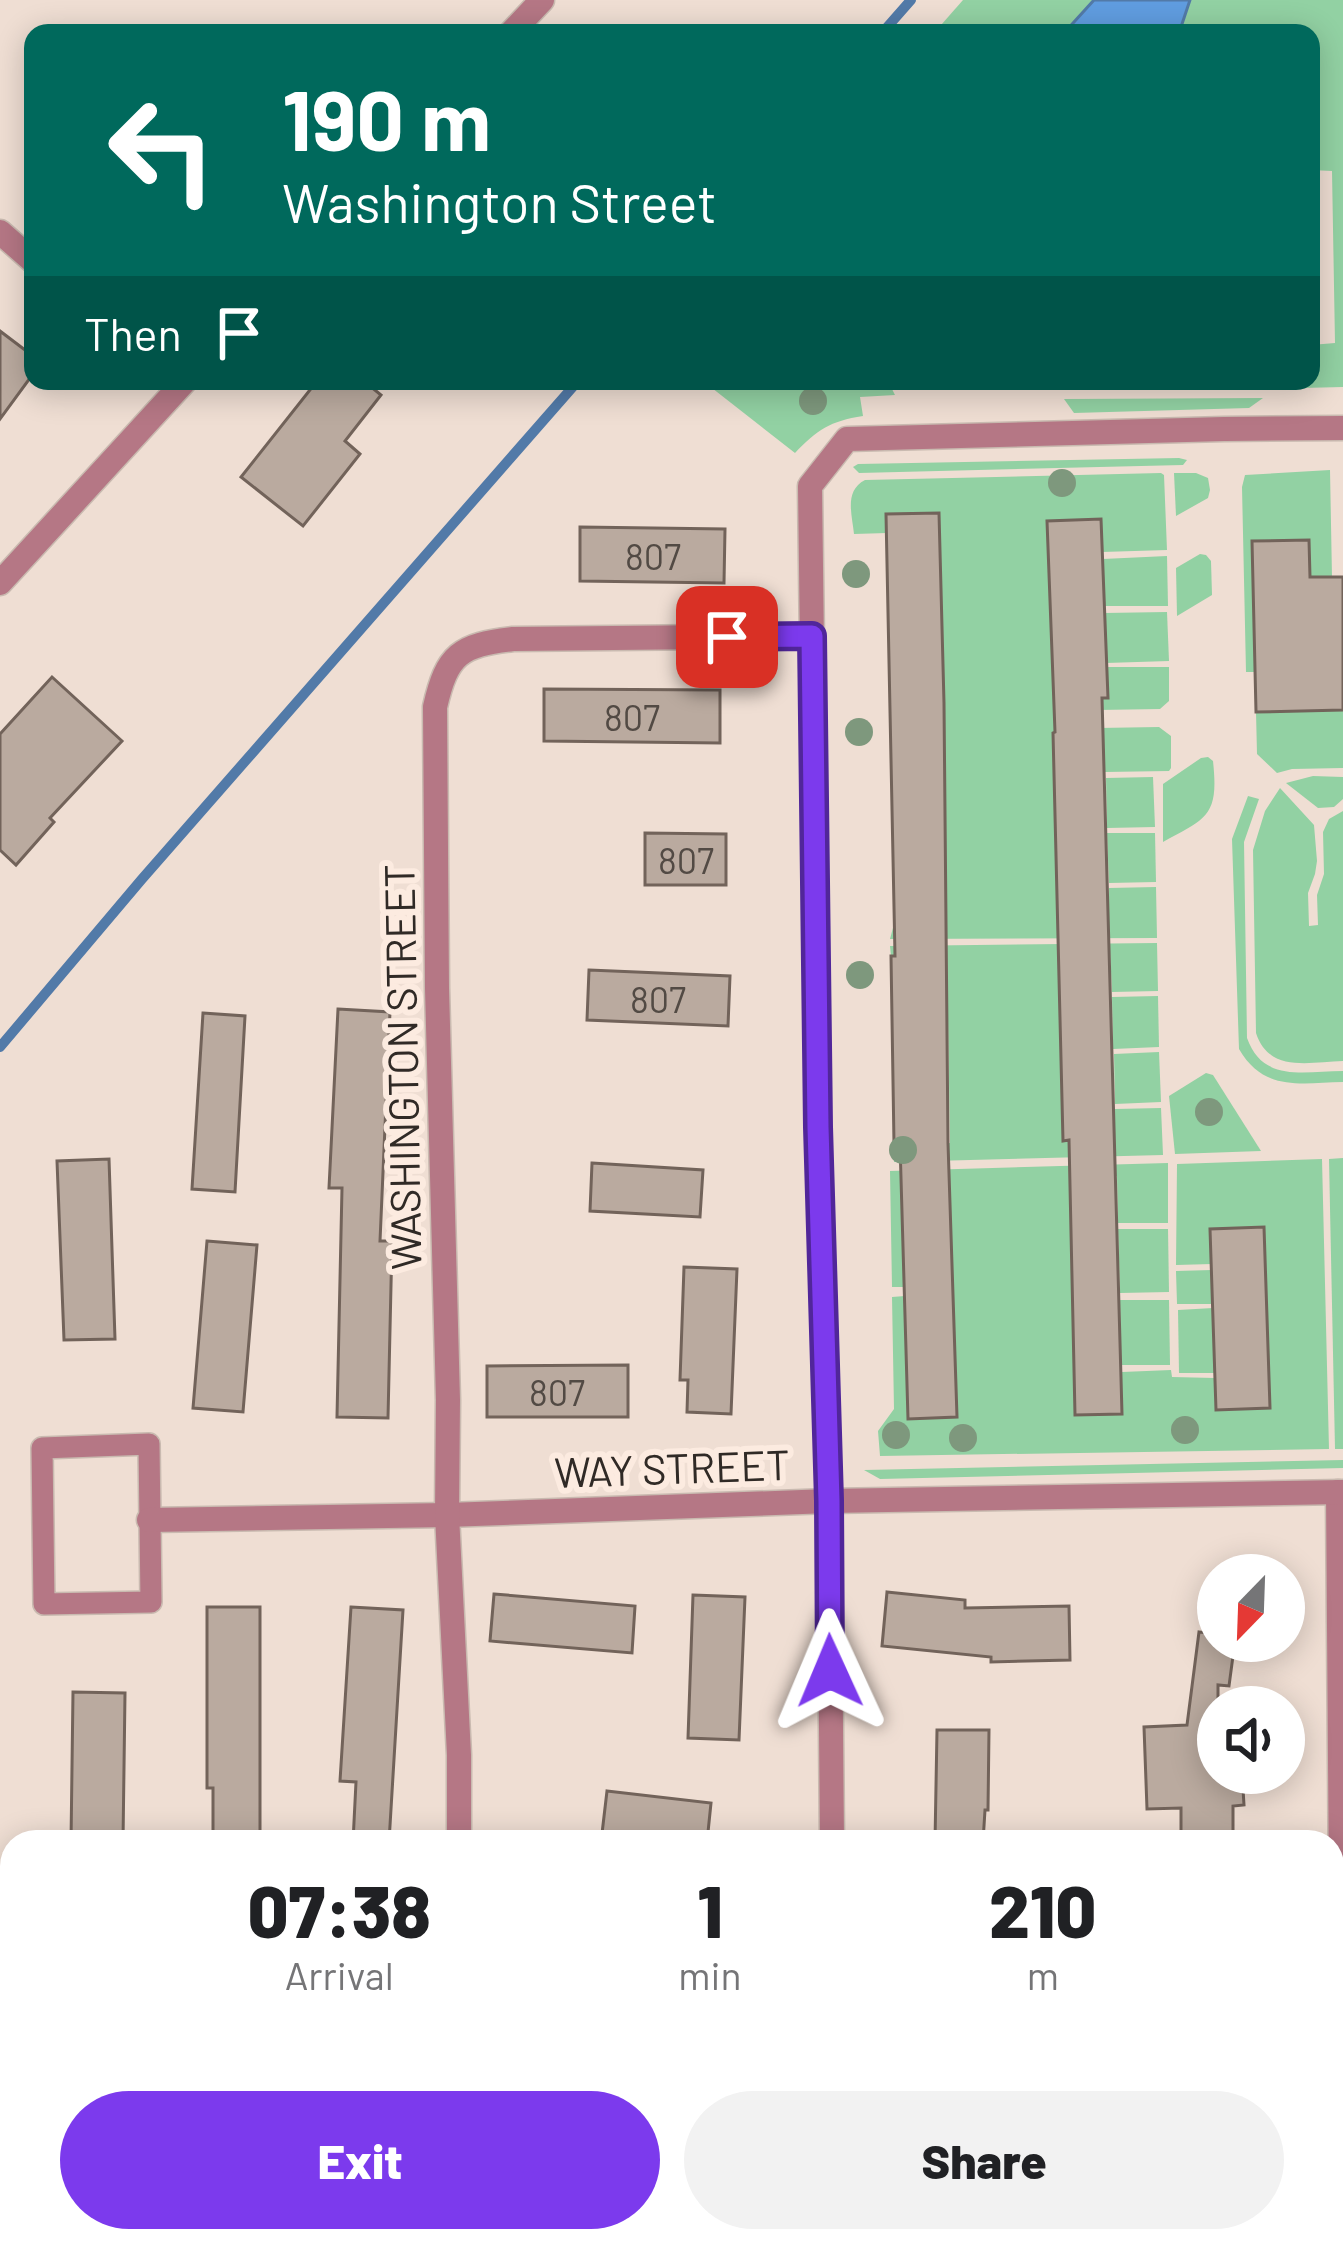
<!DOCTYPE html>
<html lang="en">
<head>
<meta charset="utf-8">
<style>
  :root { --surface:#fff; --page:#f2f2f2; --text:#202124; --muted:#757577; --accent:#7c3aed }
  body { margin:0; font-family:Barlow,sans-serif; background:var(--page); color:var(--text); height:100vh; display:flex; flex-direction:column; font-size:45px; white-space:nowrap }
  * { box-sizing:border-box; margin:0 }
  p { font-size:39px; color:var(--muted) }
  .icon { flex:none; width:66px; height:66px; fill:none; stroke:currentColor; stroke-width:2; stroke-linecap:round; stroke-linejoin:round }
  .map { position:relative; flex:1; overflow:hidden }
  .details { position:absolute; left:0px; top:1830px; width:1344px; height:423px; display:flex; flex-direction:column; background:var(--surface); border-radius:36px 36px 0 0; box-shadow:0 6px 30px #0003 }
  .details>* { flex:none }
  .guide { position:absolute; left:24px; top:24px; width:1296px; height:366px; border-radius:24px; box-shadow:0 6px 30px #0003; background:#00695c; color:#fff; overflow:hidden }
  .needle { width:78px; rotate:203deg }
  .buttons { position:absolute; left:1197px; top:1554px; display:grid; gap:24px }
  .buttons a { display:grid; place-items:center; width:108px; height:108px; border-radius:50%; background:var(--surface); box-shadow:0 6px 30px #0003; font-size:60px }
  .pin { position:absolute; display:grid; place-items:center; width:102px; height:102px; color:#fff; margin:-51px; border-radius:24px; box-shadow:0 6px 18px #0006 }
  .me { position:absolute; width:132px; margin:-66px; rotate:359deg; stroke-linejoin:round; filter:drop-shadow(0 0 9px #0008) }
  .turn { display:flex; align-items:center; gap:42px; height:252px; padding:0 60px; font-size:54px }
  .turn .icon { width:156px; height:156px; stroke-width:2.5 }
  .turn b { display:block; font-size:84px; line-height:102px }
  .then { display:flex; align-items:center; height:114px; padding:0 60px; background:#0003; gap:24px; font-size:45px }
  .eta { display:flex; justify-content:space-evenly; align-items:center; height:204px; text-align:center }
  .eta b { font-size:72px; font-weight:800; line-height:84px }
  .cta { display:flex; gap:24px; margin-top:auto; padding:24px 60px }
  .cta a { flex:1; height:138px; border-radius:72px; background:var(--accent); color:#fff; font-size:48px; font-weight:800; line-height:138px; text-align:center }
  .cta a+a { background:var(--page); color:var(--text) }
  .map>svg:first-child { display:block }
  .green { fill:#92d1a3 }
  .water { fill:#609de0; stroke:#527aa8; stroke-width:3 }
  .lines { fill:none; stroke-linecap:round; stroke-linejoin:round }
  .stream { stroke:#527aa8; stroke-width:10 }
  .building { fill:#baaa9f; stroke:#72635a; stroke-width:3 }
  .lane-casing { stroke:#c9bab0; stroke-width:24 }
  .street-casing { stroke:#c9bab0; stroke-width:27 }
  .lane { stroke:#b57785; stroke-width:21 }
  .street { stroke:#b57785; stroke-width:24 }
  .tree { fill:#7e987d }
  .route-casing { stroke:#51269a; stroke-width:30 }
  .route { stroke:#7c3aed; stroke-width:21 }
  .labels { text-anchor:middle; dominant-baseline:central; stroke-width:12; stroke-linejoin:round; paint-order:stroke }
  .number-label { font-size:36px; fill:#524a44 }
  .street-label { font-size:42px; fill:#302a26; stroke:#fcebe0 }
</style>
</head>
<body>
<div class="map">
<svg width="1343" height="2251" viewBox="0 0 1343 2251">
  <rect width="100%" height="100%" fill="#efded3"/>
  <g class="green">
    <polygon points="963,0 1094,0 1064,33 934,33"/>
    <polygon points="1190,0 1343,0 1343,387 1302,388 1299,381 1311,381 1311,345 1335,343 1332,171 1311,170 1313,129 1311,128 1311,33 1179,33"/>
    <path d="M703,381H888L895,395L860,397L863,416C830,421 817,430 795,453Z"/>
    <polygon points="1102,381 1271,381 1269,389 1102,390"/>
    <polygon points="1263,398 1249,408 1074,413 1064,399"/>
    <polygon points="1179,458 1187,460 1183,465 859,473 853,467 858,464"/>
    <polygon points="1330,470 1332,577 1310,577 1256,672 1246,672 1242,487 1245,475"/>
    <path d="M1161,473L1164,475L1167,550L1102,552L1100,519L1047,522L1106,667H1169V701L1160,709L1098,710V728L1159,727L1171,736V768L1169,771L1105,772L1103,731L1053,733L1059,920L1109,919V888L1156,887L1157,938L890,939L894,924H945L942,735L890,736L891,704L944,702L939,514L887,533L854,534C852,514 844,491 865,480Z"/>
    <polygon points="1174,473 1196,473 1208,478 1210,490 1208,498 1176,516"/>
    <polygon points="1200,554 1206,555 1211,561 1212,595 1177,616 1176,568"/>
    <polygon points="1167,556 1168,606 1104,606 1103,559"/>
    <polygon points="1167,612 1169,661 1106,663 1104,613"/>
    <polygon points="1343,710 1343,768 1292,769 1277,773 1257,754 1256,712"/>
    <path d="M1208,757L1213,761C1219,816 1207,818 1163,842V784L1201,758Z"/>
    <polygon points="1313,776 1343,777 1343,799 1334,807 1318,808 1286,783"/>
    <polygon points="1153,777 1155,827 1107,828 1106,778"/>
    <path d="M1280,788L1314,825L1317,861L1315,874L1308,893L1309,926L1318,925L1317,895L1324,874L1323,832L1329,819L1343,811V1061C1309,1062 1269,1073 1256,1033L1253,850L1265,811Z"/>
    <path d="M1248,796L1259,799L1244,842L1247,1038C1263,1083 1304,1071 1343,1071V1082C1300,1083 1264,1092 1239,1049L1232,839Z"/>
    <polygon points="1107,833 1155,833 1156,882 1109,883"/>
    <polygon points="1157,943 1158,991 1112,992 1110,951 1058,952 1063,1140 1115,1139 1115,1109 1161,1108 1163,1155 894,1162 894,1144 950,1143 947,957 891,956 890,946"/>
    <polygon points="1158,996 1159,1047 1113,1049 1112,997"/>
    <polygon points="1159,1052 1161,1102 1115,1104 1114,1054"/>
    <polygon points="1206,1073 1213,1075 1261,1151 1175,1154 1169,1096"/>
    <polygon points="1343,1158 1343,1449 1335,1449 1329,1159"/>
    <polygon points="1322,1159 1329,1449 880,1456 878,1431 894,1409 892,1297 905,1296 908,1418 957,1416 950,1181 904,1287 892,1287 890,1171 1168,1163 1168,1223 1118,1223 1117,1176 1070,1177 1075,1414 1121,1414 1122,1372 1171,1370 1172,1377 1215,1378 1263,1227 1211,1229 1212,1264 1176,1265 1177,1164"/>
    <polygon points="1118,1229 1168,1229 1169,1292 1120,1293"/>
    <polygon points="1212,1270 1213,1304 1177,1304 1176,1271"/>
    <polygon points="1120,1300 1169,1300 1170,1365 1121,1365"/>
    <polygon points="1213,1308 1215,1373 1179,1373 1178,1310"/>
    <polygon points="1343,1460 1343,1468 880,1479 864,1470"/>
  </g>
  <polygon class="water" points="1094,0 1190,0 1179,33 1064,33"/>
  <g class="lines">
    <g class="stream">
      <polyline points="882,33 911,0"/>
      <polyline points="0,1047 142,879 578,381"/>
    </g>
  </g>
  <g class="building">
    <polygon points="0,331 33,356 33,374 0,419"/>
    <polygon points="317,381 364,381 381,395 345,441 360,454 303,526 241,477"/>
    <polygon points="939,513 944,703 948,1143 957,1417 908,1419 900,1144 894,1144 891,956 895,956 886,514"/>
    <polygon points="1101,519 1108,698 1102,698 1122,1414 1075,1415 1069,1140 1063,1141 1053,733 1055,732 1047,521"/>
    <polygon points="580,527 725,529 724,583 580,581"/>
    <polygon points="1309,540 1310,577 1343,577 1343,710 1256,712 1252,541"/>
    <polygon points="52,677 122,741 50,818 54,822 16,865 0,850 0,734"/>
    <polygon points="544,689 720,690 720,743 544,741"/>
    <polygon points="645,833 726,834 726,885 645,885"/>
    <polygon points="589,970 730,976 728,1026 587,1020"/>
    <polygon points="338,1009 390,1012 380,1241 392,1241 388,1418 337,1417 342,1188 329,1188"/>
    <polygon points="203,1013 245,1016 235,1192 192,1189"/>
    <polygon points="109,1159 115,1339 64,1340 57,1161"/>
    <polygon points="592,1163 703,1170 700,1217 590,1211"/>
    <polygon points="1264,1227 1270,1408 1216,1410 1210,1229"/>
    <polygon points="207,1241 257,1245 243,1412 193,1408"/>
    <polygon points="684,1267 737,1269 731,1414 687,1412 688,1380 680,1380"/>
    <polygon points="628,1365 628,1417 487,1417 487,1366"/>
    <polygon points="887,1592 965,1600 965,1608 1069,1606 1070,1660 991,1662 991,1657 882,1646"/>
    <polygon points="494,1594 635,1606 632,1653 490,1641"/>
    <polygon points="693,1595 745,1597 739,1740 688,1738"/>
    <polygon points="207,1607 260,1607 260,1842 213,1842 213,1788 207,1788"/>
    <polygon points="351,1607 403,1610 389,1842 353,1842 356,1782 340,1781"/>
    <polygon points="1199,1632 1218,1634 1218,1641 1235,1641 1229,1686 1218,1685 1218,1773 1242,1773 1244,1805 1233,1806 1233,1842 1181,1842 1181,1808 1147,1809 1144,1727 1187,1725"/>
    <polygon points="73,1692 125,1693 123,1842 71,1842"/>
    <polygon points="937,1730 989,1730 988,1810 985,1810 983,1842 935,1842"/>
    <polygon points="607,1791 711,1803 707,1842 601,1842"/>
  </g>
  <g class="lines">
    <defs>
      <polygon id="lane" points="149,1444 151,1602 44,1604 42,1448"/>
      <g id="street">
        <polyline points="511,33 542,0"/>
        <polyline points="0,232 33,261"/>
        <polyline points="0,583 185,381"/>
        <polyline points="1338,1492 1343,2156"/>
        <polyline points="149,1520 447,1515 829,1501 1343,1492"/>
        <path d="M459,1842V1755L447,1515L448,1400L437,988L435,707C447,654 460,645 513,639L812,636"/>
        <polyline points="832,1842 829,1501 818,1127 810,486 847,439 1224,429 1343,428"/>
        <polyline points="540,2241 562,2251"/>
        <polyline points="835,2241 835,2251"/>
      </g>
    </defs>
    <use href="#lane" class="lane-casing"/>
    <use href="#street" class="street-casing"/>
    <use href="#lane" class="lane"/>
    <use href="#street" class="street"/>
  </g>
  <g class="tree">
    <circle cx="813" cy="401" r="14"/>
    <circle cx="1062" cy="483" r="14"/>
    <circle cx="856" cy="574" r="14"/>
    <circle cx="859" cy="732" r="14"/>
    <circle cx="860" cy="975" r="14"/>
    <circle cx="1209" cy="1112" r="14"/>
    <circle cx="903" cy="1150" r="14"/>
    <circle cx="1185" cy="1430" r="14"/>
    <circle cx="896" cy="1435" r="14"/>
    <circle cx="963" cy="1438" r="14"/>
  </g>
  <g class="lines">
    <defs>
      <polyline id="route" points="727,637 812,636 818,1127 829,1501 830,1671"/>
    </defs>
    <use href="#route" class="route-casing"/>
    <use href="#route" class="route"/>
  </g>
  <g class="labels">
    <g class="number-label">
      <text x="653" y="555">807</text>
      <text x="632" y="716">807</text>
      <text x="686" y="859">807</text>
      <text x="658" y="998">807</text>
      <text x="557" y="1391">807</text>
    </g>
    <g class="street-label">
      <text transform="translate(401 1067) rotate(-91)">WASHINGTON STREET</text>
      <text transform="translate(672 1467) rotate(-2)">WAY STREET</text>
    </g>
  </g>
</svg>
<div class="buttons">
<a><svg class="needle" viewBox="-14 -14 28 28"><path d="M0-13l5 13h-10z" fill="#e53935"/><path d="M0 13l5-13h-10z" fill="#757577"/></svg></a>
<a><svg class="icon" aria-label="sound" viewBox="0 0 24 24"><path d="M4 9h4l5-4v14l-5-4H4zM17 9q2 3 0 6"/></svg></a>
</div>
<div class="pin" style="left:727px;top:637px;background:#d93025"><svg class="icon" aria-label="arrive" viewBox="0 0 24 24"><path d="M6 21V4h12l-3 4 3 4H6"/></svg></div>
<svg class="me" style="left:830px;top:1671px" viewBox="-20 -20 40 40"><path d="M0-17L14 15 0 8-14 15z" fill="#7c3aed" stroke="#fff" stroke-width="4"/></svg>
<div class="guide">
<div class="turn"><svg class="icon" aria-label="left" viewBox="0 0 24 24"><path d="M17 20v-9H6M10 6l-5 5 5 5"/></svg><div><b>190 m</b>Washington Street</div></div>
<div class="then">Then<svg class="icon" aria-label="arrive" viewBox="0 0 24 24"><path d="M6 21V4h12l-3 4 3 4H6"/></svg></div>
</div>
<section class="details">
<div class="eta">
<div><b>07:38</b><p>Arrival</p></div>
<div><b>1</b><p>min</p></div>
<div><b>210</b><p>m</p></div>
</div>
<div class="cta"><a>Exit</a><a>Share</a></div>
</section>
</div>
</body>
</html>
